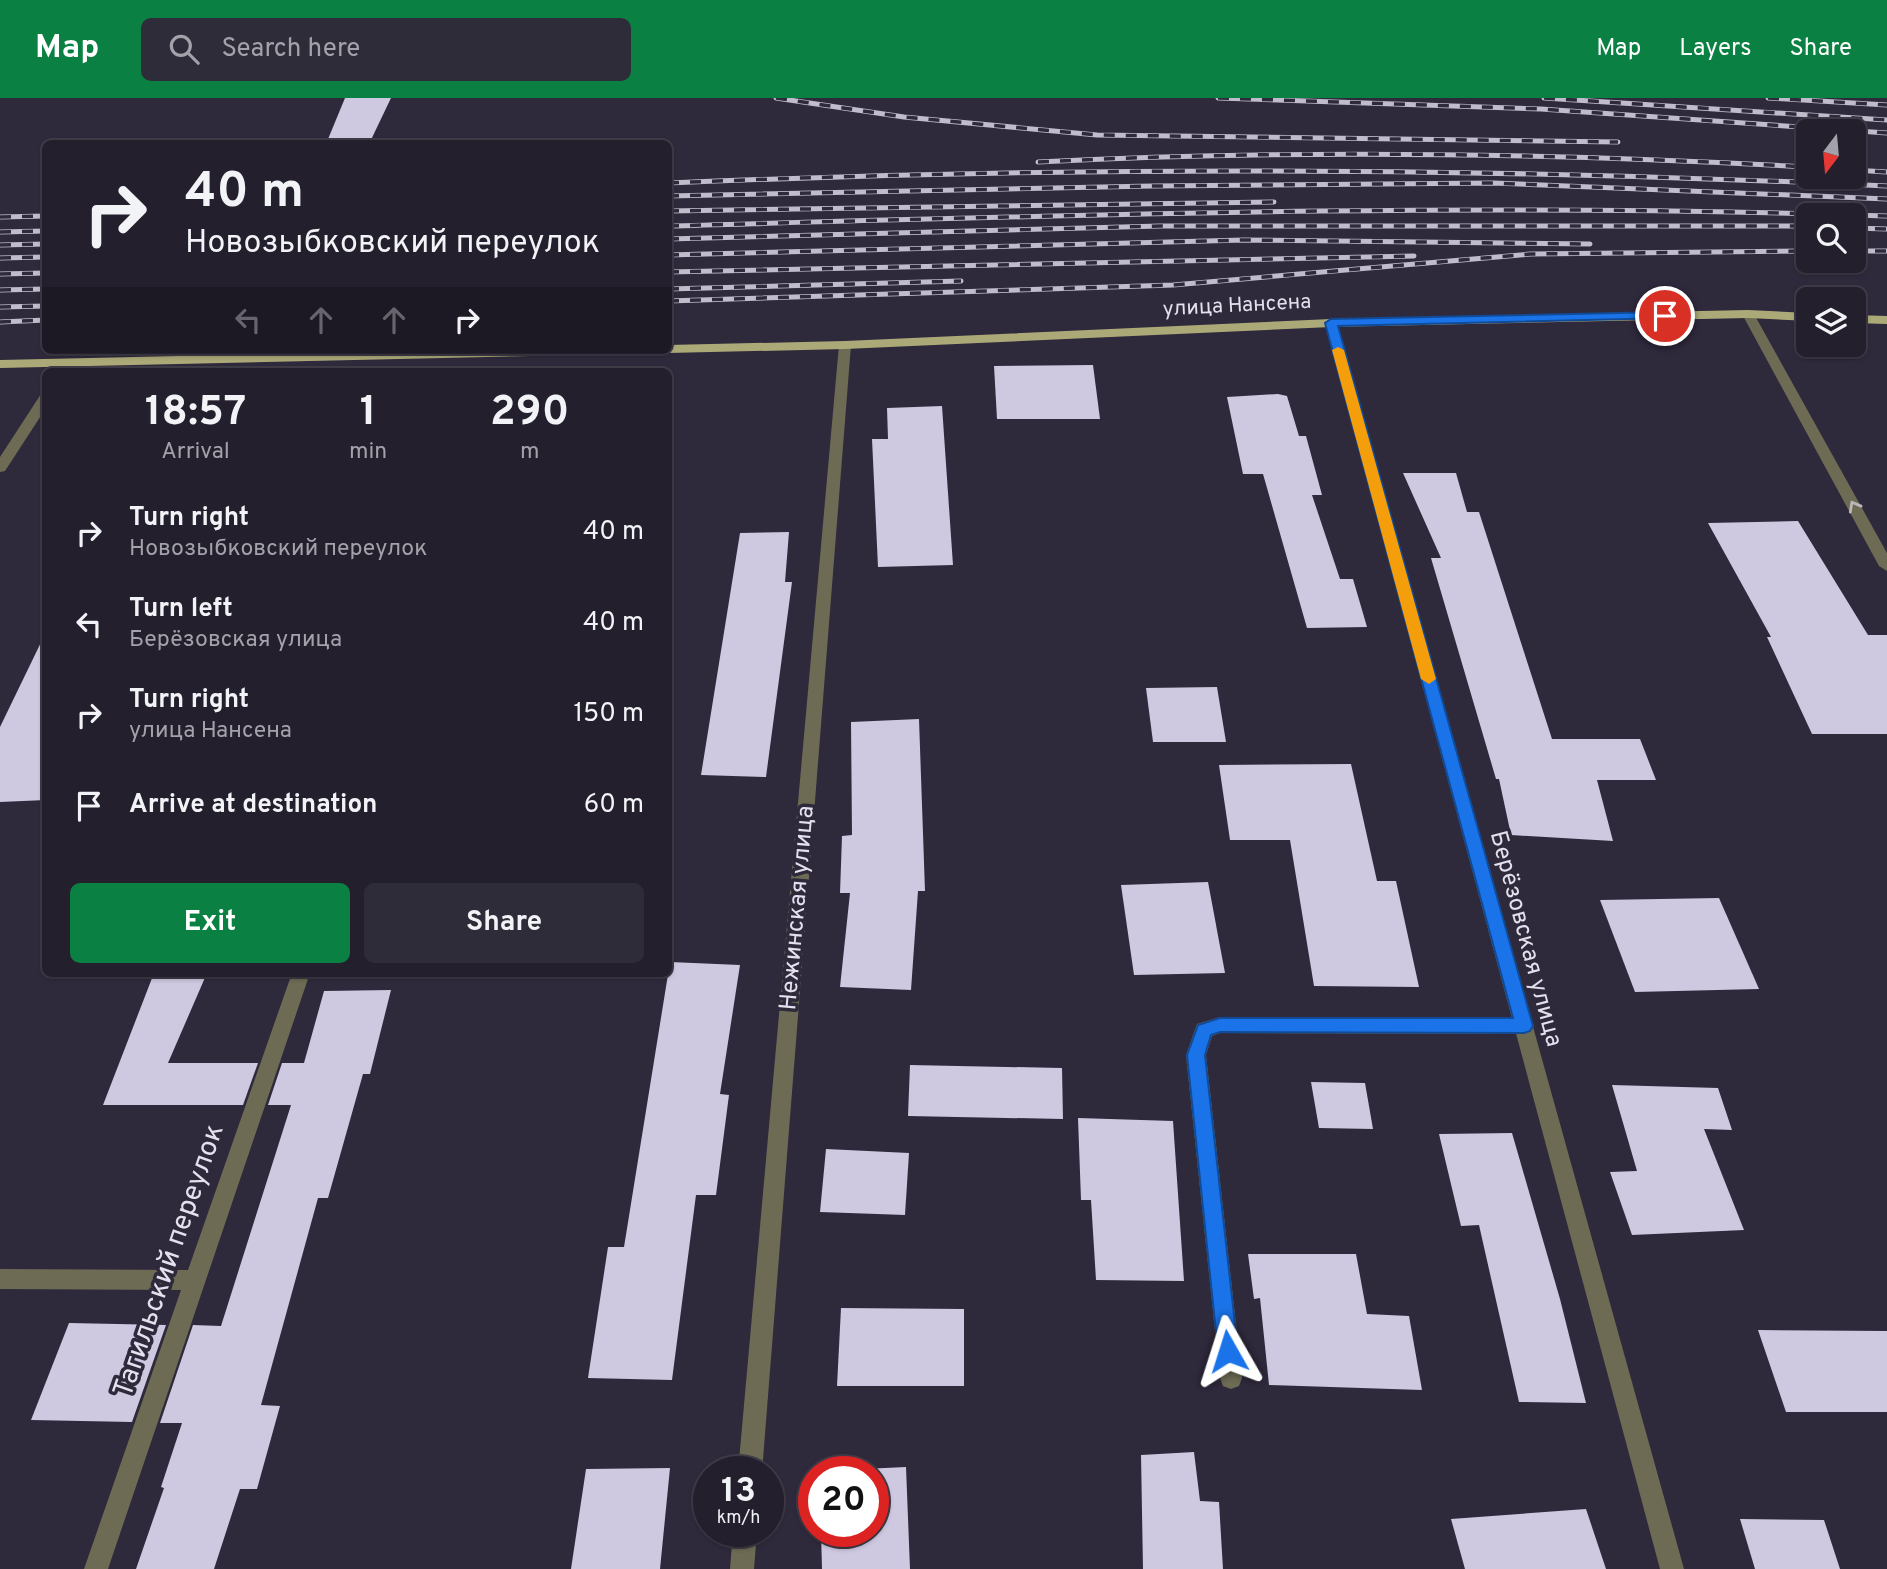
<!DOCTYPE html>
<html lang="en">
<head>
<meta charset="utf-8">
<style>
  :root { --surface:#231f2d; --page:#2f2c39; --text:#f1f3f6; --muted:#a3a2aa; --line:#403d49; --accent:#0b8043 }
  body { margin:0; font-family:Overpass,sans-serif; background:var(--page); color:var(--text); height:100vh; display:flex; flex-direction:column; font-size:26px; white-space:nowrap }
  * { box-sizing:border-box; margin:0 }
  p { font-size:23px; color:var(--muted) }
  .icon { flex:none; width:38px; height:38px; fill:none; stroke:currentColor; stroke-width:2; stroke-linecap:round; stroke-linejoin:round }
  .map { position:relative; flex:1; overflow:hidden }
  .drawer { position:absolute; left:42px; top:270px; width:630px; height:609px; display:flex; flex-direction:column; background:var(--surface); border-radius:10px; box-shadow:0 2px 5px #0004,0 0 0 2px var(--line) }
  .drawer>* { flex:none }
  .guide { position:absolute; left:42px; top:42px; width:630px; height:214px; border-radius:10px; box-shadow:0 2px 5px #0004,0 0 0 2px var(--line); background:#231f2d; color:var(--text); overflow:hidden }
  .needle { width:46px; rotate:196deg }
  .controls { position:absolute; left:1796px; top:21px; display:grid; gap:14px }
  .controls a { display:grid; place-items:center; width:70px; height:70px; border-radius:10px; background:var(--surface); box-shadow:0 2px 5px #0004,0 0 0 2px var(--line); font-size:35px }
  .speed { position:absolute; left:693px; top:1358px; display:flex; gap:14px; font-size:35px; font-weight:700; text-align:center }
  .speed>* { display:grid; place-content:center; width:91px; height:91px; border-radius:50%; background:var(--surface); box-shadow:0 2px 5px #0004,0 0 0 2px var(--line); line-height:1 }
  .speed small { font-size:18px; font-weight:400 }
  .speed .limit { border:10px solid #d22; background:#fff; color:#111 }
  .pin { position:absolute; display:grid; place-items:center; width:60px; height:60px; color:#fff; margin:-30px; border:4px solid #fff; border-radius:50%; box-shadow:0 2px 7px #0007 }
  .me { position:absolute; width:77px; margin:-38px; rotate:354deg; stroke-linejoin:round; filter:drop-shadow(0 0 5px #0008) }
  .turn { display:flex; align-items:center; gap:24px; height:147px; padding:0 28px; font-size:32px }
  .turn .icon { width:91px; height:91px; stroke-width:2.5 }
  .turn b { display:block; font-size:49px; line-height:60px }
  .lanes { display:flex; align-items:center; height:66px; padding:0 28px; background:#0003; justify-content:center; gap:35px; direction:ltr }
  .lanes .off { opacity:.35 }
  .eta { display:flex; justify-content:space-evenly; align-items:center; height:119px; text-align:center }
  .eta b { font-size:42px; font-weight:700; line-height:49px }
  .action { display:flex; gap:14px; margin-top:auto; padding:14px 28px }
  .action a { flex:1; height:80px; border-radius:10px; background:var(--accent); color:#fff; font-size:28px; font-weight:700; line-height:80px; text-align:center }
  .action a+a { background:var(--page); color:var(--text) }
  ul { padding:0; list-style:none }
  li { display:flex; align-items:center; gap:21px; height:91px; padding:0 28px }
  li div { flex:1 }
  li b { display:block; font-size:26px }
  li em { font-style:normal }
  header { display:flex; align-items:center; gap:42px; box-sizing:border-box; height:98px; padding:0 35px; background:var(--accent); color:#fff }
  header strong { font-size:33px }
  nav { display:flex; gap:38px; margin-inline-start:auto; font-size:24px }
  .search { width:490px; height:63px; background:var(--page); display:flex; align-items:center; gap:18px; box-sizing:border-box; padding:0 24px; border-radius:10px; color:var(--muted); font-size:26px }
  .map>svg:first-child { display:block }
  .building { fill:#cec8e0 }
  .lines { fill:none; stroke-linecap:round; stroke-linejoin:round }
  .lane { fill:#6d6b54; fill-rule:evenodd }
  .street { fill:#6d6b54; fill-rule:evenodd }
  .primary { fill:#aca978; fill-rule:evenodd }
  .rail-casing { stroke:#c0bccb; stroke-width:5 }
  .rail { stroke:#2f293c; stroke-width:3.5; stroke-dasharray:11; stroke-linecap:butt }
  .oneway { stroke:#bab8b8 }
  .route { fill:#1a73e8; stroke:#114b97; stroke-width:2 }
  .slow { fill:#f59e0b }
  .labels { text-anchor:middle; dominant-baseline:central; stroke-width:7; stroke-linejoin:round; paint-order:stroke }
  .far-street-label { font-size:21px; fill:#e4e1ee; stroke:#2f293c }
  .street-label { font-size:24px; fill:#e4e1ee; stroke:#2f293c }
  .near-street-label { font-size:28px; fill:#e4e1ee; stroke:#2f293c }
</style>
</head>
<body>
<header>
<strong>Map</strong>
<div class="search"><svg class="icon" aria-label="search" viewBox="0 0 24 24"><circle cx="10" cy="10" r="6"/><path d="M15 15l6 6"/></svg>Search here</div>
<nav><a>Map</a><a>Layers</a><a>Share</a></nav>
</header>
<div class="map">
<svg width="1887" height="1471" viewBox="0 0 1887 1471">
  <rect width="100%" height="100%" fill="#2f293c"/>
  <g class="building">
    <polygon points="345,0 391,0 369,46 326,46"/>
    <polygon points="1093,267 1100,321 997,321 994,268"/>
    <polygon points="1278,296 1287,298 1299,338 1306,338 1322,397 1312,397 1340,481 1353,481 1367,529 1307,530 1263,376 1243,376 1227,299"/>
    <polygon points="942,308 953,467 878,469 872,341 888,341 887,310"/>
    <polygon points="1403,375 1456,375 1467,414 1479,414 1552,641 1640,641 1656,682 1597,682 1613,743 1511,737 1499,681 1496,681 1431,460 1441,460"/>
    <polygon points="1798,423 1868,537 1887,537 1887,636 1812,636 1767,539 1771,539 1708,425"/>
    <polygon points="789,434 785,484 792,484 766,679 701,677 740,435"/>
    <polygon points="46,534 46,702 0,704 0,629"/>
    <polygon points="1217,589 1226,644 1153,644 1146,590"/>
    <polygon points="919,621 925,793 918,793 911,892 840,889 850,795 840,795 842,738 852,737 851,624"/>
    <polygon points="1351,666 1377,783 1396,783 1419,889 1314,888 1290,742 1230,742 1219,667"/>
    <polygon points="1208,784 1225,875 1134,877 1121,787"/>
    <polygon points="1719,800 1759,891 1635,894 1600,802"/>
    <polygon points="670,864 740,867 720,996 729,997 716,1097 696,1097 672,1282 588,1280 608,1149 624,1149"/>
    <polygon points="154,875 207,875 168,965 258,965 243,1007 103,1007"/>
    <polygon points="391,892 370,976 363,976 328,1100 318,1100 261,1307 280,1308 257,1391 240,1391 214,1471 136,1471 164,1390 161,1389 182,1325 160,1325 193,1227 221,1228 291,1007 268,1007 282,965 304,965 324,893"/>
    <polygon points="910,967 1062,970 1063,1021 908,1018"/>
    <polygon points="1311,984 1365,985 1373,1031 1319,1030"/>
    <polygon points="1612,987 1718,990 1732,1032 1704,1031 1744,1132 1632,1137 1610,1074 1637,1073"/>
    <polygon points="1078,1020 1173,1023 1184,1183 1096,1182 1091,1102 1081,1102"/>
    <polygon points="1512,1035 1560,1201 1586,1305 1519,1304 1479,1127 1461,1128 1439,1036"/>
    <polygon points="826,1051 909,1055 905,1117 820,1114"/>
    <polygon points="1248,1156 1356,1156 1367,1216 1409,1218 1422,1292 1269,1287 1260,1200 1254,1201"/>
    <polygon points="841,1210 964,1211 964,1288 837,1288"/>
    <polygon points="69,1225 166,1227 132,1324 31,1322"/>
    <polygon points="1758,1232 1887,1233 1887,1314 1786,1314"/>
    <polygon points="1194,1354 1200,1403 1219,1404 1223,1471 1143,1471 1141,1357"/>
    <polygon points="906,1369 910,1471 822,1471 821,1433 873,1433 873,1374 821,1373"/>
    <polygon points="670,1370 660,1471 571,1471 586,1371"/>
    <polygon points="1586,1411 1606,1471 1465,1471 1451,1421"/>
    <polygon points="1740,1421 1824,1422 1840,1471 1755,1471"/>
  </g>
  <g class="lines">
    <polygon class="lane" points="1220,919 1524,920 1531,922 1534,928 1531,934 1524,936 1220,935 1212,938 1206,957 1242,1280 1239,1288 1231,1291 1223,1288 1220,1280 1186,957 1197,926"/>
    <g class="street">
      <polygon points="1748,212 1754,216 1887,455 1887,473 1879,468 1742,216"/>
      <polygon points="1331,221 1337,225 1684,1471 1660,1471 1325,225"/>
      <polygon points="845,243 851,247 762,1374 738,1374 839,247"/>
      <polygon points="46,295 46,310 5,373 0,374 0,359 41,296"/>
      <polygon points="292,875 310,875 108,1471 84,1471 181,1192 0,1191 0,1171 188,1172"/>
      <polygon points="733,1433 757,1433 754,1471 730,1471"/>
    </g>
    <g class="primary">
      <polygon points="1748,212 1808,215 1808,223 1748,220 1331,229 845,251 668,255 662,252 668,252 668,247 845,243 1331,221"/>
      <polygon points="1853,217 1887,218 1887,226 1853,225"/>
      <polygon points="448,252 627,252 621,256 0,270 0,262"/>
    </g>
    <defs>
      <g id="rail">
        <polyline points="776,0 904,19 1097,37 1618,44"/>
        <polyline points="1218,0 1541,11 1887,35"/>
        <polyline points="1544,0 1887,22"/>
        <polyline points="1768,0 1887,7"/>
        <path d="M1038,64C1294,51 1552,55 1808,69"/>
        <polyline points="1853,72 1887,74"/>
        <path d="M668,85C1075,68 1480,69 1887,88"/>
        <polyline points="668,98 1152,88 1493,85 1887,101"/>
        <polyline points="668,113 1274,104"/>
        <polyline points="0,119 46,118"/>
        <path d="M668,128C1075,117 1480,104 1887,118"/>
        <polyline points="1853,130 1887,131"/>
        <polyline points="0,134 46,133"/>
        <polyline points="668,141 1160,128 1808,128"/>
        <polyline points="0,147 46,146"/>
        <polyline points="1853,153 1887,153"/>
        <polyline points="668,157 1244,142 1590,146"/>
        <polyline points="0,160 46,159"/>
        <polyline points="668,174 1414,158"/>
        <polyline points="0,176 46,175"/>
        <polyline points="668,191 961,183"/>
        <polyline points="0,192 46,191"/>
        <polyline points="668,203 1173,187 1531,156 1808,153"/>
        <polyline points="0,209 46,208"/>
        <polyline points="0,224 46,222"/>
      </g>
    </defs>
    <use href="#rail" class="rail-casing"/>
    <use href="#rail" class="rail"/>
  </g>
  <defs><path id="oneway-chevron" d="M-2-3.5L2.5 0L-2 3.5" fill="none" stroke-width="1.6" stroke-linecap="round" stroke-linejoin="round" transform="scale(1.75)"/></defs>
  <use class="oneway" href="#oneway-chevron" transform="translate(1854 408) rotate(-119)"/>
  <polygon class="route" points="1665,214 1670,218 1669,220 1338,228 1533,928 1530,933 1524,935 1220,934 1211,937 1205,957 1238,1253 1235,1260 1228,1263 1221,1260 1218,1253 1187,957 1198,927 1220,920 1513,920 1325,225 1331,221"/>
  <polygon class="slow" points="1338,249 1344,252 1436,581 1429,586 1421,581 1332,252"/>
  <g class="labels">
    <g class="far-street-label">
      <text transform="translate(1237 208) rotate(-3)">улица Нансена</text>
    </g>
    <g class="street-label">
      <text transform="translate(798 810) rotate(-85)">Нежинская улица</text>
      <text transform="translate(1525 841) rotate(75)">Берёзовская улица</text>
    </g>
    <g class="near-street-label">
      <text transform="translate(170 1163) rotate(-71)">Тагильский переулок</text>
    </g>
  </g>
</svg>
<div class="controls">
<a><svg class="needle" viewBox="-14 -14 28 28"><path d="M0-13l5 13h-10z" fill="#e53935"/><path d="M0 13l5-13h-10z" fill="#a3a2aa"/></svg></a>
<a><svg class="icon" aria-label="search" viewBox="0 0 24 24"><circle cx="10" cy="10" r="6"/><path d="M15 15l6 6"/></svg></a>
<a><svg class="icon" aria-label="layers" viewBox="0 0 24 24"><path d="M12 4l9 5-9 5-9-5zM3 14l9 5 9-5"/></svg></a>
</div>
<div class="speed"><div>13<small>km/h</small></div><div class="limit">20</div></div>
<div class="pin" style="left:1665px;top:218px;background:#d93025"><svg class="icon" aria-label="arrive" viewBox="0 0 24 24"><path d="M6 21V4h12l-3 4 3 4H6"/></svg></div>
<svg class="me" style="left:1228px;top:1253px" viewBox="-20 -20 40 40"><path d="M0-17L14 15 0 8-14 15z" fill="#1a73e8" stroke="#fff" stroke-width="4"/></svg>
<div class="guide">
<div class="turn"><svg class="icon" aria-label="right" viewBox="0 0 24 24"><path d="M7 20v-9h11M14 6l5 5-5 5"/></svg><div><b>40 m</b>Новозыбковский переулок</div></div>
<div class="lanes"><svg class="icon off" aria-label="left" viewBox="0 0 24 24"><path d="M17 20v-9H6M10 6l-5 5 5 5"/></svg><svg class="icon off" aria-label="ahead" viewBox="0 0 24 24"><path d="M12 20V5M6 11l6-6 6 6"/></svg><svg class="icon off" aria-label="ahead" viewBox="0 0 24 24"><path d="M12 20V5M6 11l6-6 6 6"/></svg><svg class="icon" aria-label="right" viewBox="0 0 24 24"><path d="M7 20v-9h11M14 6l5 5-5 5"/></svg></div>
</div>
<section class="drawer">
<div class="eta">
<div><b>18:57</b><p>Arrival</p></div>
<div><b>1</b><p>min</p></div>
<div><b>290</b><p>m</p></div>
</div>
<ul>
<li><svg class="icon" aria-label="right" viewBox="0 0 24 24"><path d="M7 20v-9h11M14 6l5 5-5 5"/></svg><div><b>Turn right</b><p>Новозыбковский переулок</p></div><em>40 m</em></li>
<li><svg class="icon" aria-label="left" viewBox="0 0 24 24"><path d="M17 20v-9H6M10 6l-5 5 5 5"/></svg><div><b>Turn left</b><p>Берёзовская улица</p></div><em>40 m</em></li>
<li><svg class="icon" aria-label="right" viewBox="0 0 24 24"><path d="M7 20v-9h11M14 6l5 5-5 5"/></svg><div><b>Turn right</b><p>улица Нансена</p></div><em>150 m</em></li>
<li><svg class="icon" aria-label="arrive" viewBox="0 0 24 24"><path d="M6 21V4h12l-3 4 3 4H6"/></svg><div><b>Arrive at destination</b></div><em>60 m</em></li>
</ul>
<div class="action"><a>Exit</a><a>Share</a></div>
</section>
</div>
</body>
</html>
